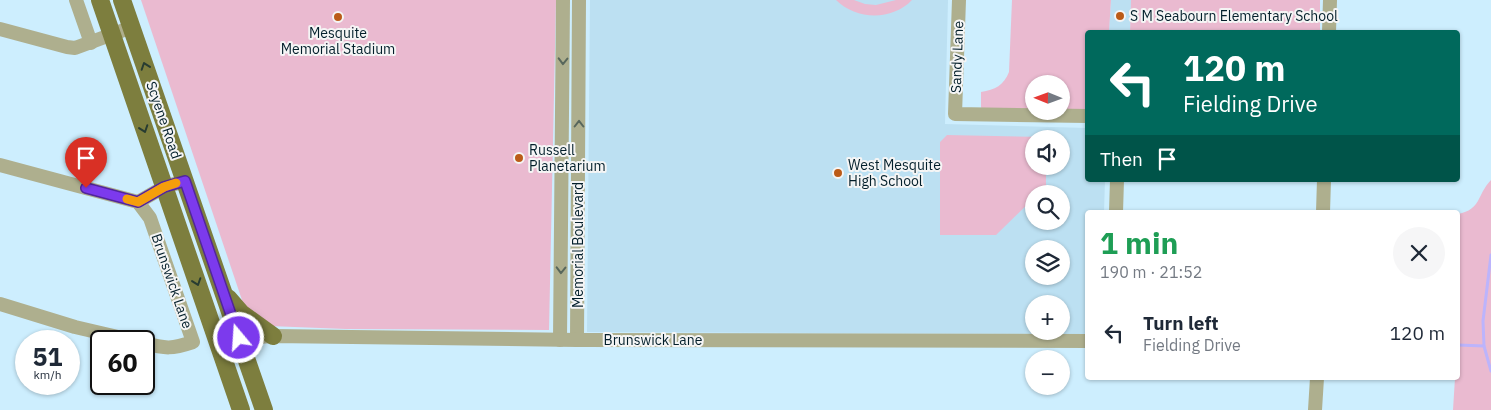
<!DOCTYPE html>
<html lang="en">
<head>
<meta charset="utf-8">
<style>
  :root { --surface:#fff; --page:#f6f6f7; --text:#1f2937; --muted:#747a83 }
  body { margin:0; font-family:"IBM Plex Sans",sans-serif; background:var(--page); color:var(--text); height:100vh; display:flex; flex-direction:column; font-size:19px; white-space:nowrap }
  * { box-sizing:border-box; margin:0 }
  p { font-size:16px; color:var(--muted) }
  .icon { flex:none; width:28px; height:28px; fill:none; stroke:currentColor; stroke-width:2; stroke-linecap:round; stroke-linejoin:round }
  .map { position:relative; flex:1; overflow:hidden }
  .details { position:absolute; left:1085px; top:210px; width:375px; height:170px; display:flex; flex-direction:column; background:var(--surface); border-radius:5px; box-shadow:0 1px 4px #0004 }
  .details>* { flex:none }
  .banner { position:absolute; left:1085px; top:30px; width:375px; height:152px; border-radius:5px; box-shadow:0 1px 4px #0004; background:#00695c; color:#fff; overflow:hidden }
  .needle { width:32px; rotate:271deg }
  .tools { position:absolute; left:1025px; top:75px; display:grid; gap:10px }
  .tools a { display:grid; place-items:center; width:45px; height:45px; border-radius:50%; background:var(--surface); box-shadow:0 1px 4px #0004; font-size:25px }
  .speed { position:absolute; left:15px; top:330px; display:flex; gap:10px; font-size:25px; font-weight:700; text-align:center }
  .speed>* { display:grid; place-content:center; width:65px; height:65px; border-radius:50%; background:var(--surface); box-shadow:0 1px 4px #0004; line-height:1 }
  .speed small { font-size:12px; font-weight:400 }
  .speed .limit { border:2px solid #111; border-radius:8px; background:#fff; color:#111 }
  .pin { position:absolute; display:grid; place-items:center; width:42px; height:42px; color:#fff; margin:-51px -21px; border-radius:50% 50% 50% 0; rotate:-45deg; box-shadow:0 0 5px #0007 }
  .pin .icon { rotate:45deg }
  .me { position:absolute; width:55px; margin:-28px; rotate:342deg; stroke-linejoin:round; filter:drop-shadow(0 0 4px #0008) }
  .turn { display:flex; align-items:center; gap:18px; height:105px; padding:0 15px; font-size:22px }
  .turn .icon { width:65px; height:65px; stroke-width:2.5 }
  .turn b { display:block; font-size:35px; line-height:42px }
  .then { display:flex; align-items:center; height:48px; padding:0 15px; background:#0003; gap:10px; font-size:19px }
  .round { display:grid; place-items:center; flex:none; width:52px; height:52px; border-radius:26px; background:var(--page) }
  .head { display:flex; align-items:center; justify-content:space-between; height:85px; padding:0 15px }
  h1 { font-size:30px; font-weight:800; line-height:38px; color:#1e9e55 }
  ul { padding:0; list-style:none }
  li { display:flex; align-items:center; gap:15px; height:75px; padding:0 15px }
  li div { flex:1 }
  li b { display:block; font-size:19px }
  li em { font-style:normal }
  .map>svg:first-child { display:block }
  .built { fill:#bce0f2; fill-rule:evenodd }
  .green { fill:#eabad0; fill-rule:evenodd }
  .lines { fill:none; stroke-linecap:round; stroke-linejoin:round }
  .stream { stroke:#bcb4fc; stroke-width:3 }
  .minor { stroke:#aeaf8e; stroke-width:14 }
  .major { stroke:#7d7e3e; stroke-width:18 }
  .oneway { stroke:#58675c }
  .oneway2 { stroke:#283c31 }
  .route-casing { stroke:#51269a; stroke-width:12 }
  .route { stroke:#7c3aed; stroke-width:9 }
  .slow { stroke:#f59e0b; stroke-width:9 }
  .poi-dot { fill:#bb5b18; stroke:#f5f5f5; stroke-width:2 }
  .labels { text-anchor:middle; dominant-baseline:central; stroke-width:4; stroke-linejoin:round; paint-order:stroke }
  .poi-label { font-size:14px; fill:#031f2b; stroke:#f5f5f5; text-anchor:start }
  .street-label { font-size:14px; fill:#031f2b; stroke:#f5f5f5 }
</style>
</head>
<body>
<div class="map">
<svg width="1491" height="410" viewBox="0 0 1491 410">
  <rect width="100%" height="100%" fill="#cdeefe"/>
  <g class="built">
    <path d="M590,0H948L945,124L1087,128L1088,180H1105L1104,212H1088L1087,334L587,332ZM1034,139H1061V166H1034ZM1034,194H1061V221H1034ZM1034,249H1061V276H1034ZM1034,304H1061V331H1034Z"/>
    <polygon points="1111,0 1131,0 1130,32 1109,32"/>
  </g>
  <g class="green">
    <polygon points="141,0 556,0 549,330 346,329 269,326 245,309"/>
    <path d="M836,0H854L865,4L876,5L896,0H912C892,21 856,20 836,0Z"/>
    <path d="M1012,0H1111L1109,32H1088L1087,113L982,109L981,107V92C995,90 1004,85 1009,72ZM1034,84H1061V111H1034Z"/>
    <polygon points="1131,0 1320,0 1320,32 1130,32"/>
    <polygon points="947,135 1046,137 1046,139 1034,139 1034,166 1046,166 1046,186 1038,194 1034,194 1034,198 996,235 940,235 940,142"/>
    <path d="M1491,180V410H1453L1455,378H1458V214C1482,209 1476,196 1491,180Z"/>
  </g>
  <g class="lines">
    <g class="stream">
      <polyline points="1458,345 1484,346 1483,321 1491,255"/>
      <polyline points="1484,346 1491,371"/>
    </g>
    <g class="minor">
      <polyline points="76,0 91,43"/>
      <polyline points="959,0 955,114 1088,116"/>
      <polyline points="0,29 67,47 75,48 132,27"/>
      <polyline points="1329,32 1330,0"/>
      <polyline points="0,165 138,202 164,187 185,181"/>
      <path d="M138,202L150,218L193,342C172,349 166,349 144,343"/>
      <polyline points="1116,212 1117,180"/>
      <polyline points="1323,212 1324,180"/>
      <polyline points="0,304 75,327 135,341"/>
      <polyline points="560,340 563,0"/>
      <polyline points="577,340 579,0"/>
      <polyline points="219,344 239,338 273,336 577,340 1088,341"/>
      <polyline points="1315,410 1317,378"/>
    </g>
    <g class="major">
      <polyline points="100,0 241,410"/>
      <polyline points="122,0 264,410"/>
      <polyline points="228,298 241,313 273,336"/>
    </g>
  </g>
  <defs><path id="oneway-chevron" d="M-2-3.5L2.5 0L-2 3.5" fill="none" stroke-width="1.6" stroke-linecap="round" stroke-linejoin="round" transform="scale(1.25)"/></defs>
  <g class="oneway">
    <use href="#oneway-chevron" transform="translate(563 61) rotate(91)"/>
    <use href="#oneway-chevron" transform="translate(579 124) rotate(-90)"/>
    <use href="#oneway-chevron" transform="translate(561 270) rotate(91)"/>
  </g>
  <g class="oneway2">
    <use href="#oneway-chevron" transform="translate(145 66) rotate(-109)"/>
    <use href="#oneway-chevron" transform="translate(144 129) rotate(71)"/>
    <use href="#oneway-chevron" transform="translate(197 282) rotate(71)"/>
  </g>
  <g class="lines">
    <defs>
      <polyline id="route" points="86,188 138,202 164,187 185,181 239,338"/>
    </defs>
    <use href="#route" class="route-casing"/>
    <use href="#route" class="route"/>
    <polyline class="slow" points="127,199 138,202 164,187 176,183"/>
  </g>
  <g class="poi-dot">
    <circle cx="1120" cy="16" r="5"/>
    <circle cx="338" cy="17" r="5"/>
    <circle cx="519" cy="158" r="5"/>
    <circle cx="838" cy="173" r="5"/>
  </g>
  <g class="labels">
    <g class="poi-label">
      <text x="1130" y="16">S M Seabourn Elementary School</text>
      <text x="338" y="33" text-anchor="middle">Mesquite<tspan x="338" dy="16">Memorial Stadium</tspan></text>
      <text x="529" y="150">Russell<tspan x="529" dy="16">Planetarium</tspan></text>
      <text x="848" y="165">West Mesquite<tspan x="848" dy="16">High School</tspan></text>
    </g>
    <g class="street-label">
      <text transform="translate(957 57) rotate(-88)">Sandy Lane</text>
      <text transform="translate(164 120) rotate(71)">Scyene Road</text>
      <text transform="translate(578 245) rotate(-90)">Memorial Boulevard</text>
      <text transform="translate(172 281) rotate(71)">Brunswick Lane</text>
      <text x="653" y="340">Brunswick Lane</text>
    </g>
  </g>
</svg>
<div class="tools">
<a><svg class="needle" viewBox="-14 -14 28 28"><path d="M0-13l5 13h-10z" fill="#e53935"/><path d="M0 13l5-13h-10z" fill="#747a83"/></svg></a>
<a><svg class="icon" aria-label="sound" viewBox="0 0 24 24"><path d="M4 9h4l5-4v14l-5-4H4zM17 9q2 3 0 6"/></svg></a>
<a><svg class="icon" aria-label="search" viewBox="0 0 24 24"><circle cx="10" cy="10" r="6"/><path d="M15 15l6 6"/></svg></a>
<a><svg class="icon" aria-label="layers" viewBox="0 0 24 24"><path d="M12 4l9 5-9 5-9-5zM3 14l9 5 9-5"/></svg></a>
<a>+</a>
<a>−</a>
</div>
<div class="speed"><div>51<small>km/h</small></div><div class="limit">60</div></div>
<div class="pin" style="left:86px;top:188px;background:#d93025"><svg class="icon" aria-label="arrive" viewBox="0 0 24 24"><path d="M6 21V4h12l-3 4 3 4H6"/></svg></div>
<svg class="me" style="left:239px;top:338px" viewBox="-20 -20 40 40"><circle r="17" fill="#7c3aed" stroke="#fff" stroke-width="3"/><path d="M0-11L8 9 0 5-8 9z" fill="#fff"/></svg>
<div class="banner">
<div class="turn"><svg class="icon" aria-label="left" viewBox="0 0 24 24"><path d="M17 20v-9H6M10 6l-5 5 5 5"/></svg><div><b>120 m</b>Fielding Drive</div></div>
<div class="then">Then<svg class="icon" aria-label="arrive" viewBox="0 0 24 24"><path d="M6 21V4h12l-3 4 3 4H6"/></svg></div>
</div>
<section class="details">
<div class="head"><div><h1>1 min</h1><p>190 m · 21:52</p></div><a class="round"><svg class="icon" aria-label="close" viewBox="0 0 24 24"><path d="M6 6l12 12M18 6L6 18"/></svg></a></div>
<ul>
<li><svg class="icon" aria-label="left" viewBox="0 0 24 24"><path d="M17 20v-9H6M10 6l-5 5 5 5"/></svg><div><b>Turn left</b><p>Fielding Drive</p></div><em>120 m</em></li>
</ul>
</section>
</div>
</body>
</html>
